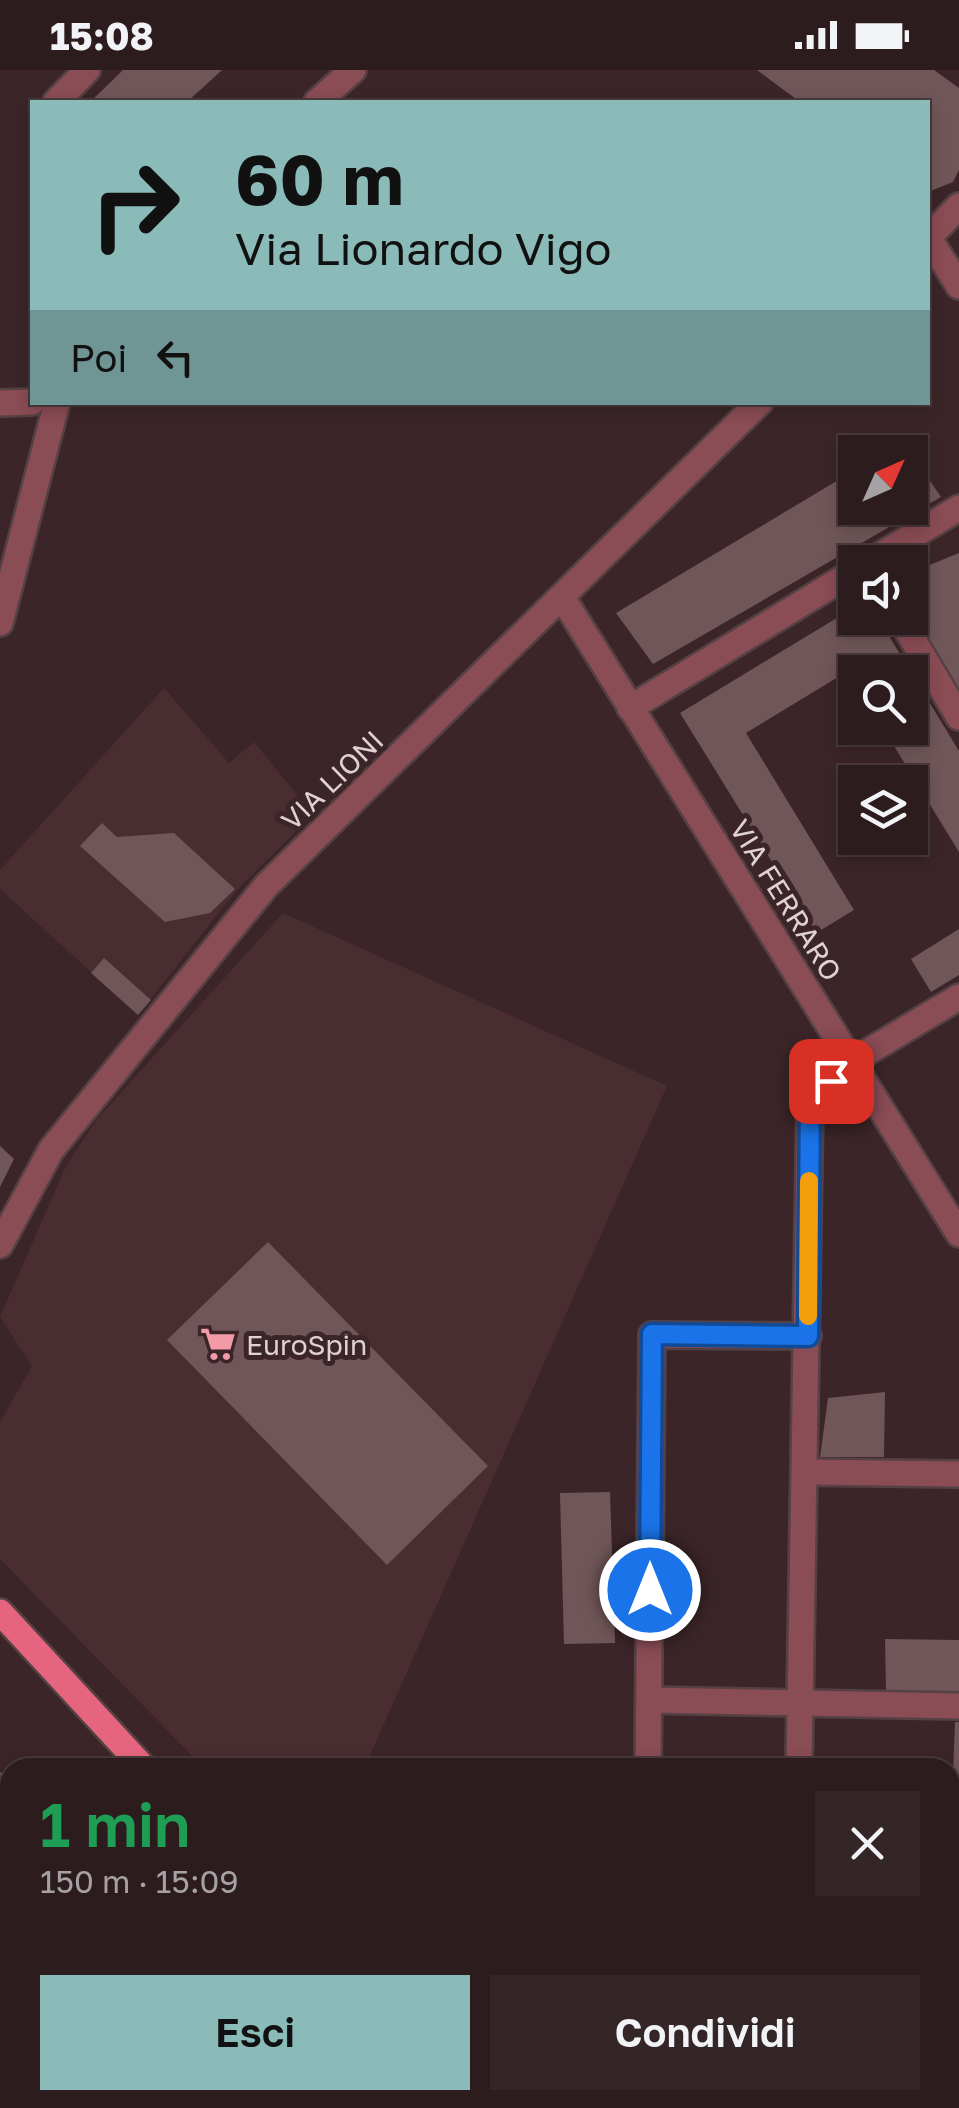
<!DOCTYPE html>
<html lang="it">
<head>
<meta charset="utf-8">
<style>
  :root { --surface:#2c1c1e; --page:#342527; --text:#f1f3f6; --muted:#a6a1a4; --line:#483a3c; --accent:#8bbbb9 }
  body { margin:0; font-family:"Golos Text",sans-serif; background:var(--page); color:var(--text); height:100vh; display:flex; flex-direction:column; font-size:38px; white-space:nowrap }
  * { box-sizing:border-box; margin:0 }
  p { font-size:32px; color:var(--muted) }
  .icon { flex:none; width:55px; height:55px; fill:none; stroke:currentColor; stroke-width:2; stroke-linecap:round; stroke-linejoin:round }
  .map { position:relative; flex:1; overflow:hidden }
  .sheet { position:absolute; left:0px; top:1688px; width:960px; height:352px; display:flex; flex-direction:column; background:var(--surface); border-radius:30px 30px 0 0; box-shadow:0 5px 15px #0003,0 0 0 2px var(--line) }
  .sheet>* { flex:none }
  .hud { position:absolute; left:30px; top:30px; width:900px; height:305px; border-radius:0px; box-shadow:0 5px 15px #0003,0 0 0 2px var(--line); background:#8bbbb9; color:#111; overflow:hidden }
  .needle { width:65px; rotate:45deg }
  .fabs { position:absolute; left:838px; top:365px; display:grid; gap:20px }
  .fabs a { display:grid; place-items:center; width:90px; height:90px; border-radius:0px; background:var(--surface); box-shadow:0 5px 15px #0003,0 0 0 2px var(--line); font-size:50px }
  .pin { position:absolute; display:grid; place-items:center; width:85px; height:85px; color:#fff; margin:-42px; border-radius:20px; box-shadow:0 5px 15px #0006 }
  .me { position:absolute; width:110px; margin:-55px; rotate:0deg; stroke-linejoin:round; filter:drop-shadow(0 0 8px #0008) }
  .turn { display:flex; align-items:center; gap:35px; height:210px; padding:0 40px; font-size:45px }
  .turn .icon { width:130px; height:130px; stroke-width:2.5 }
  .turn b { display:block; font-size:70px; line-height:85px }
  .then { display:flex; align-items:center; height:95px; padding:0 40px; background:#0003; gap:20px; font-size:38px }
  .round { display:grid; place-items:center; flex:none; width:105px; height:105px; border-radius:0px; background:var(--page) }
  .summary { display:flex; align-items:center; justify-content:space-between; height:170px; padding:0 40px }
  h1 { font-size:60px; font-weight:600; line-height:75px; color:#1e9e55 }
  .button { display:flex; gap:20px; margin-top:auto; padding:20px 40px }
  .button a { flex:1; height:115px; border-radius:0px; background:var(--accent); color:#111; font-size:40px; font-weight:600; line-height:115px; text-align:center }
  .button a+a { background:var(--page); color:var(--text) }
  .status { display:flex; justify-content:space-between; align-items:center; height:70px; padding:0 50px; background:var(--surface); direction:ltr }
  .status svg { height:28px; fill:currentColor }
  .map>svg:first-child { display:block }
  .built { fill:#492d31 }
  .building { fill:#705659 }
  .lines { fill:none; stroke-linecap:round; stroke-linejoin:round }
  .minor-casing { stroke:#554143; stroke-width:30 }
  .tertiary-casing { stroke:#554143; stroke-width:30 }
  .primary-casing { stroke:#554143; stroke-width:30 }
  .minor { stroke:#8a4c55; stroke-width:25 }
  .tertiary { stroke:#8a4c55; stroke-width:25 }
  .primary { stroke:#e6657e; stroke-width:25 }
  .route-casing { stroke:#114b97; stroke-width:25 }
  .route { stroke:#1a73e8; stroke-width:18 }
  .slow { stroke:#f59e0b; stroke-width:18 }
  .labels { text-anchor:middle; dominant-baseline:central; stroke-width:10; stroke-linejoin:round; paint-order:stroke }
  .street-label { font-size:28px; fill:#e0d1d3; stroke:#3b2528 }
  .poi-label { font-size:28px; fill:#e0d1d3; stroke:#3b2528; text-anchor:start }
</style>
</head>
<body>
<div class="status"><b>15:08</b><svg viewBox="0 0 49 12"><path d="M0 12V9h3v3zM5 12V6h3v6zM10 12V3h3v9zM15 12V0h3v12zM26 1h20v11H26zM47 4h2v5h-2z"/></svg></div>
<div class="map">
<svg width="959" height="2038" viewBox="0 0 959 2038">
  <rect width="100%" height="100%" fill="#3b2528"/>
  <g class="built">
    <polygon points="164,618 229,693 254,672 313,744 236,821 138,945 0,819 0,800"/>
    <polygon points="283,843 667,1016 365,1697 203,1697 0,1489 0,1352 32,1296 0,1247 66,1096 97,1049"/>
  </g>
  <g class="building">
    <polygon points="123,0 222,0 187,32 90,32"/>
    <polygon points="757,0 934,0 959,18 959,100 953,112 928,122 928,32 800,32"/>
    <polygon points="903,371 941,427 653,594 616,543 855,400 855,438 910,438 910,382 884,382"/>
    <polygon points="959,483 959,621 910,538 910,503"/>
    <polygon points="855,537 855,548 878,548 959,681 959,782 883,658 910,658 910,602 855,602 855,612 848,601 746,663 854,840 816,863 680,643"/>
    <polygon points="102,753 117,767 174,763 235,819 210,843 165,852 80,776"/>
    <polygon points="959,859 959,905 931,922 911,889"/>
    <polygon points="104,888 151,930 138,945 91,903"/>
    <polygon points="0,1076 14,1089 0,1117"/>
    <polygon points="268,1172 488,1396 387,1495 167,1270"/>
    <polygon points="885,1322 884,1387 820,1387 828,1328"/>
    <polygon points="610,1422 615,1573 564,1574 560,1423"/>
    <polygon points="885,1569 959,1570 959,1621 886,1621"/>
    <polygon points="955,1652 959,1652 959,1705 953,1705"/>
    <polygon points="0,1702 10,1707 10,1724 0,1744"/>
    <polygon points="0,1998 5,2000 2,2006 10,2009 10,2030 67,2030 74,2033 72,2038 0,2038"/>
    <polygon points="708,2030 776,2030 775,2038 708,2038"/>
  </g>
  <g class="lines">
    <defs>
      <g id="minor">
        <polyline points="56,32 87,0"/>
        <polyline points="928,167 959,216"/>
        <polyline points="869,492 959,438"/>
        <polyline points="562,527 959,1164"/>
        <polyline points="900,548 959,647"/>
        <polyline points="630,638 855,501"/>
        <polyline points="804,1402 959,1404"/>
        <polyline points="649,1630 959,1636"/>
        <polyline points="648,1698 652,1265 808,1266"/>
        <polyline points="799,1698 810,1030 851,992 959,927"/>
        <polyline points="0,1758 10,1736"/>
        <polyline points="950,1822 959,1822"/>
        <polyline points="794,2038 794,2030"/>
      </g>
      <g id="tertiary">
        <polyline points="317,32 353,0"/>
        <polyline points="928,168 959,136"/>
        <polyline points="0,333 32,332"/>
        <polyline points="0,553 57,332"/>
        <polyline points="0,1175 51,1080 266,816 760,332"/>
      </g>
      <g id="primary">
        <polyline points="0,1542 144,1698"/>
        <polyline points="454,2030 461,2038"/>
      </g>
    </defs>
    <use href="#minor" class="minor-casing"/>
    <use href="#tertiary" class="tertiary-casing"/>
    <use href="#primary" class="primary-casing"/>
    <use href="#minor" class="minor"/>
    <use href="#tertiary" class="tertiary"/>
    <use href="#primary" class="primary"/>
  </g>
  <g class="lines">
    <defs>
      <polyline id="route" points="650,1520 652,1264 808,1266 810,1030 831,1011"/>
    </defs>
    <use href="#route" class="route-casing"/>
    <use href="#route" class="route"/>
    <polyline class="slow" points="808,1246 809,1111"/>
  </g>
  <defs>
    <symbol id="supermarket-bare" viewBox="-9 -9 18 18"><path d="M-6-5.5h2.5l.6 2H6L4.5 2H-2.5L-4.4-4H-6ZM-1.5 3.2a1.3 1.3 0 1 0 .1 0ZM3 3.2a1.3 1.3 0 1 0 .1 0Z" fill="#f39aa7" stroke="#3b2528" stroke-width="2.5" paint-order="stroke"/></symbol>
  </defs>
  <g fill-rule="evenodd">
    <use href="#supermarket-bare" x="193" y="1249" width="50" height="50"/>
  </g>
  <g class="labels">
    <g class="street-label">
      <text transform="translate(332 710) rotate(-44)">VIA LIONI</text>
      <text transform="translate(786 830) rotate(58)">VIA FERRARO</text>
    </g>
    <g class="poi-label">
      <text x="246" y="1274">EuroSpin</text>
    </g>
  </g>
</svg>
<div class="fabs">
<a><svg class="needle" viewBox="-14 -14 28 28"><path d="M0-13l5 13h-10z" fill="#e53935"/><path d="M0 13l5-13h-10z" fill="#a6a1a4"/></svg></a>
<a><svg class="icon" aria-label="sound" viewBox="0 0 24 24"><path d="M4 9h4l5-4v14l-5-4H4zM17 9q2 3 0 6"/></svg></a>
<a><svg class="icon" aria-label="search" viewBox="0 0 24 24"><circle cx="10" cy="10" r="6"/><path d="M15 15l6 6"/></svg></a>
<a><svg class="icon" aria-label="layers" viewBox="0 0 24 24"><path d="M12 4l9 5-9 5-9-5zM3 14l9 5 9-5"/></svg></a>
</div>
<div class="pin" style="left:831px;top:1011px;background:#d93025"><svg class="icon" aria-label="arrive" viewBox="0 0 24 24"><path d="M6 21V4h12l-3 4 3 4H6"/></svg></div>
<svg class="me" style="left:650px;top:1520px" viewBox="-20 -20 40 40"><circle r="17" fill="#1a73e8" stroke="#fff" stroke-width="3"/><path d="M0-11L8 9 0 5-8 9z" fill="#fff"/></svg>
<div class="hud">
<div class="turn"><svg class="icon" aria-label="right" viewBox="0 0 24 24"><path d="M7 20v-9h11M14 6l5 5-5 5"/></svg><div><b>60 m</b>Via Lionardo Vigo</div></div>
<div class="then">Poi<svg class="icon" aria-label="left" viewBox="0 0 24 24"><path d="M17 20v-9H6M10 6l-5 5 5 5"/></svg></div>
</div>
<section class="sheet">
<div class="summary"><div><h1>1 min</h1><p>150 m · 15:09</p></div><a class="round"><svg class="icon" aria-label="close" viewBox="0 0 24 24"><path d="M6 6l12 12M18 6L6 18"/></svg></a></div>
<div class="button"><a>Esci</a><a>Condividi</a></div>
</section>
</div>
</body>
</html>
